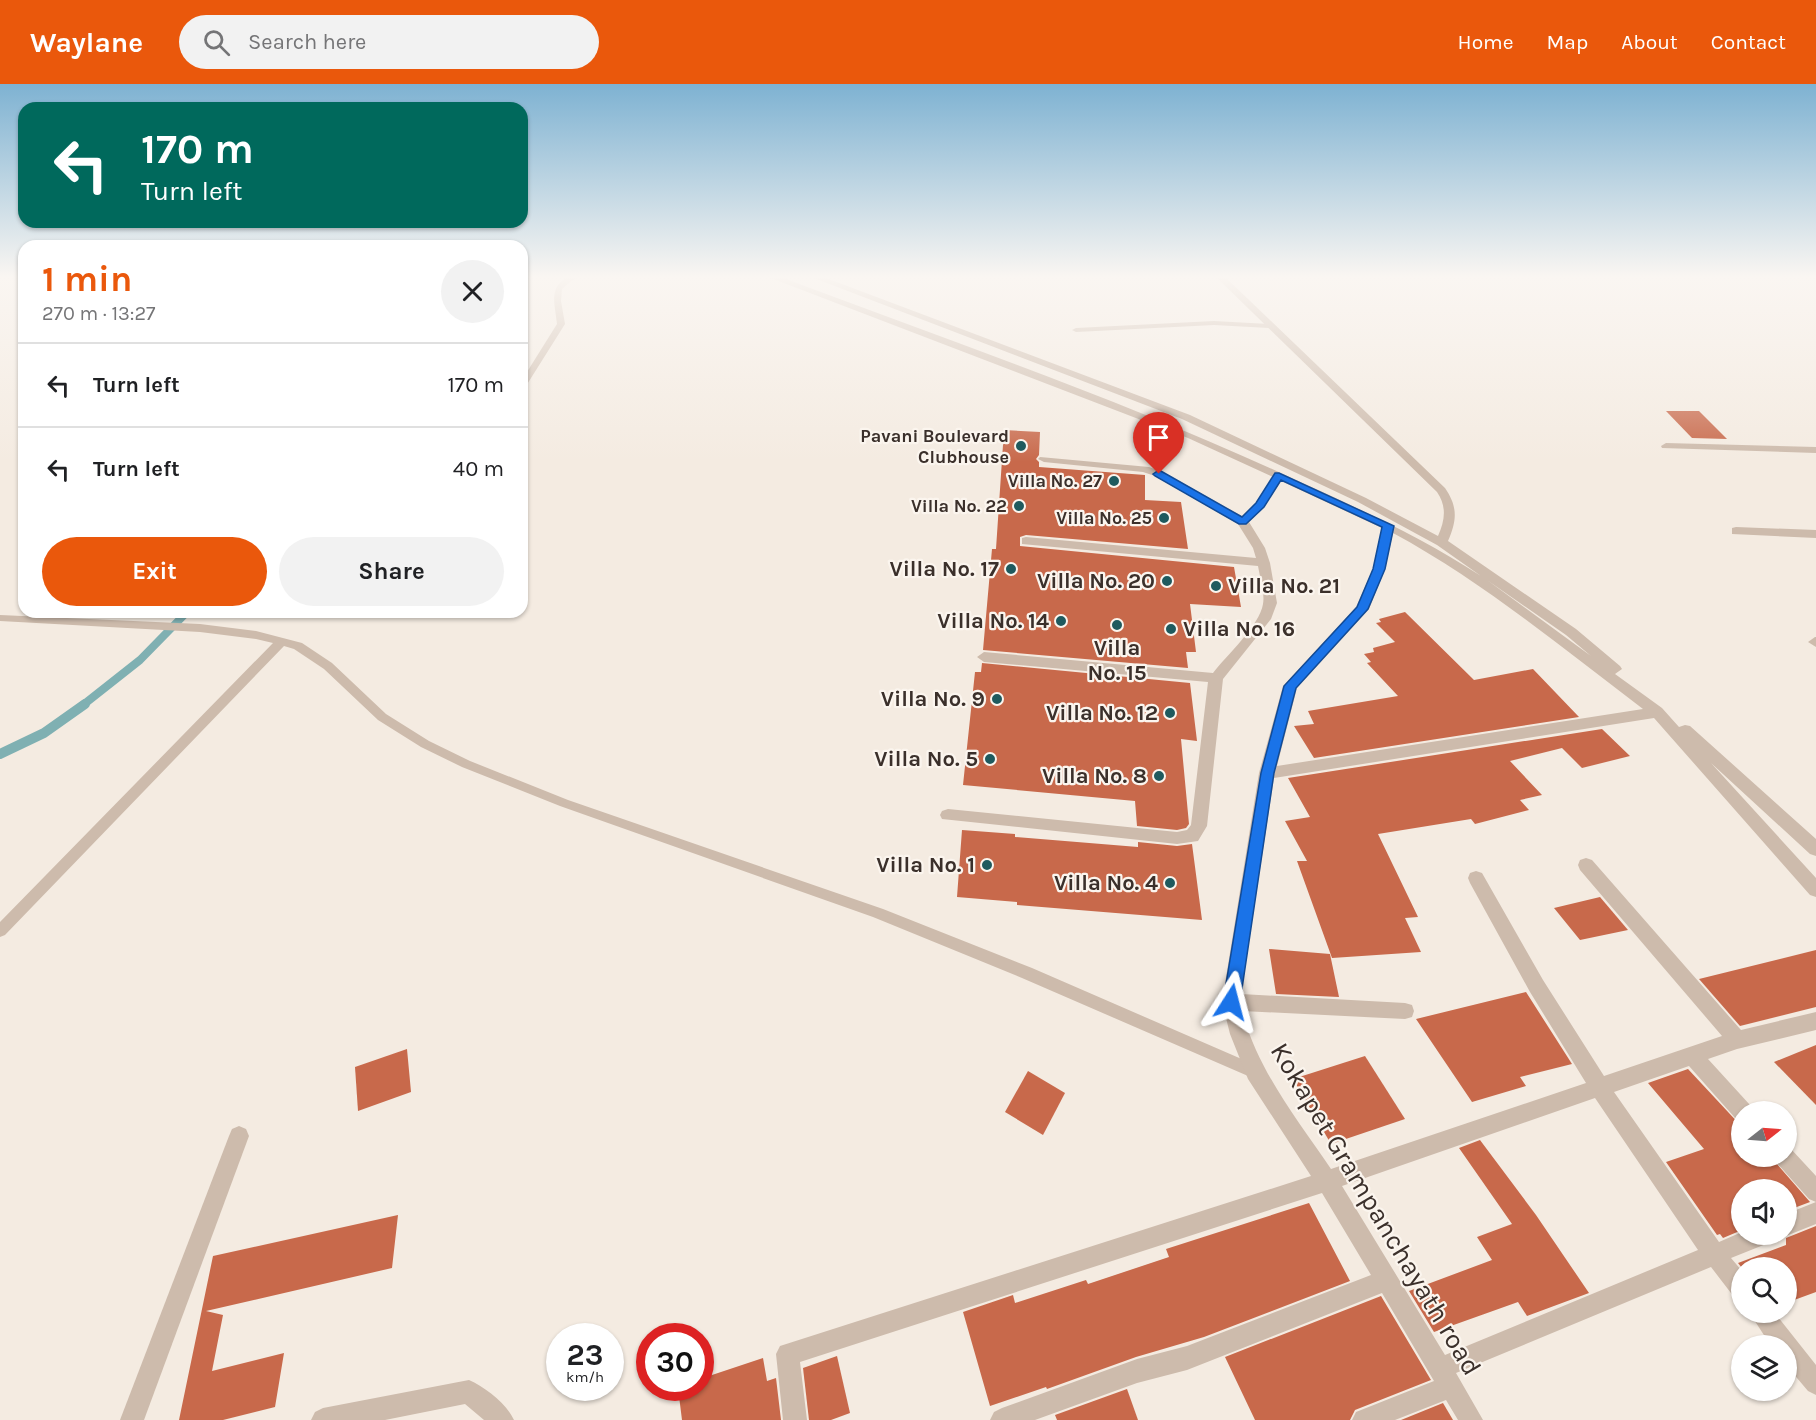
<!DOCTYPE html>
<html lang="en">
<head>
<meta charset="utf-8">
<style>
  :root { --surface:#fff; --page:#f2f2f2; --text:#202124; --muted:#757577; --line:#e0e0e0; --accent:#ea580c }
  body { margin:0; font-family:Karla,sans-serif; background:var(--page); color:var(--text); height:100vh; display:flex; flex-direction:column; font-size:22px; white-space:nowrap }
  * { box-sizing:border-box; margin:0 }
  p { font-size:20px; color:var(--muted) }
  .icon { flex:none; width:33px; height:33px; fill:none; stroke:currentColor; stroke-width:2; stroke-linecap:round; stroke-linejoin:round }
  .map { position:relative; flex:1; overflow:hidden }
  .sheet { position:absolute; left:18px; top:156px; width:510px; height:378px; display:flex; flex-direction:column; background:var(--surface); border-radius:18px; box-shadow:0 2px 4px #0004 }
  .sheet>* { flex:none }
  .hud { position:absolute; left:18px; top:18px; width:510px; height:126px; border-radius:18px; box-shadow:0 2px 4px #0004; background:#00695c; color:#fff; overflow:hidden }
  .needle { width:39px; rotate:73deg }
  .fabs { position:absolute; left:1731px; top:1017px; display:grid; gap:12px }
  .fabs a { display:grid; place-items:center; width:66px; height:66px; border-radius:50%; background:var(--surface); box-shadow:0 2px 4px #0004; font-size:30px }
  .speed { position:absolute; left:546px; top:1239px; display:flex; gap:12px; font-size:30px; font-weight:700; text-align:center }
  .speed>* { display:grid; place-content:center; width:78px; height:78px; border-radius:50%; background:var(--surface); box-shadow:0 2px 4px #0004; line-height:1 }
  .speed small { font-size:15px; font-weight:400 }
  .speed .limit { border:9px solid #d22; background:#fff; color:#111 }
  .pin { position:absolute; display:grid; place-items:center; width:51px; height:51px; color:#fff; margin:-62px -26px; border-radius:50% 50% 50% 0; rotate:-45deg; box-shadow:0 0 6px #0007 }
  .pin .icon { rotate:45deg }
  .me { position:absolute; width:66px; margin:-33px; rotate:9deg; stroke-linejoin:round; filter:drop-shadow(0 0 4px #0008) }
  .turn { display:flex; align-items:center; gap:21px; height:126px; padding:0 24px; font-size:27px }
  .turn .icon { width:78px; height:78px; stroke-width:2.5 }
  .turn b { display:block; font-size:42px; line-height:51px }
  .round { display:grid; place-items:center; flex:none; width:63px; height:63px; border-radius:32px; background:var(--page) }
  .summary { display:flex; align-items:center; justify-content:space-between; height:102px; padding:0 24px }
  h1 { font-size:36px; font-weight:700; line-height:45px; color:var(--accent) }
  .action { display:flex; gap:12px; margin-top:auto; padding:12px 24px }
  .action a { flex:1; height:69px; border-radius:36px; background:var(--accent); color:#fff; font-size:24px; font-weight:700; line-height:69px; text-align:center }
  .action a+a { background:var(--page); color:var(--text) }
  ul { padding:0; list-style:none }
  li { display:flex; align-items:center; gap:18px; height:84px; padding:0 24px; border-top:2px solid var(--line) }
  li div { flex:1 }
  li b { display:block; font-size:22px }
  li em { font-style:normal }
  header { display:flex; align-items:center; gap:36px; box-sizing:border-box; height:84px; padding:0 30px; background:var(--accent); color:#fff }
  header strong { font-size:28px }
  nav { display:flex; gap:33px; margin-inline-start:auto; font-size:21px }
  .search { width:420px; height:54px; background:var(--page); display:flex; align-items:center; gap:15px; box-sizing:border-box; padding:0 21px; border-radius:33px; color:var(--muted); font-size:22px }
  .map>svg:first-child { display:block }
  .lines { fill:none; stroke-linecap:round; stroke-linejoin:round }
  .stream-far1 { stroke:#7fb0b2; stroke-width:8 }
  .stream { stroke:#7fb0b2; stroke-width:10 }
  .building { fill:#c8694b }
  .service { fill:#cdbbac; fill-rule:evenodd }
  .minor { fill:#cdbbac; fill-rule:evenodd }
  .route { fill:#1a73e8; stroke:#114b97; stroke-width:1.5 }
  .poi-dot { fill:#1f5a5e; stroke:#fbf5ee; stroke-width:2 }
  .labels { text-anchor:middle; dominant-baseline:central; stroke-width:4.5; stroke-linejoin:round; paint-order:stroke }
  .far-poi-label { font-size:18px; font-weight:bold; fill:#3b302b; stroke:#fbf5ee; text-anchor:end }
  .poi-label { font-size:22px; font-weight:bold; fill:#3b302b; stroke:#fbf5ee; text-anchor:end }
  .near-street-label { font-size:27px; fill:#3b302b; stroke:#fbf5ee }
</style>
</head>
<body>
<header>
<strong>Waylane</strong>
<div class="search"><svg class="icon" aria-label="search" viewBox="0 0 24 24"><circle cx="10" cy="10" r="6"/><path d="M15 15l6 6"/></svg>Search here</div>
<nav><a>Home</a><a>Map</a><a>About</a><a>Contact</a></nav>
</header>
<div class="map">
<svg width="1816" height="1336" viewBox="0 0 1816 1336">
  <rect width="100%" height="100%" fill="#f4ebe1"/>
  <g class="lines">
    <polyline class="stream-far1" points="83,621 140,576 187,528"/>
    <polyline class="stream" points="0,670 44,649 85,620"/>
  </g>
  <g class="building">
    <polygon points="1666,327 1699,327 1727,355 1692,354"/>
    <polygon points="1004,346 1040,348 1039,371 1036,375 1039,378 1039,383 1145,391 1145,416 1181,418 1188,465 1026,451 1020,453 1020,462 1234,483 1241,523 1190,520 1196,568 1186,568 1188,584 983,566 992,465 996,465"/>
    <polygon points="1405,528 1474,596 1533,585 1579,633 1314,674 1294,642 1314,640 1308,627 1398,612 1367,579 1371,578 1364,570 1374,568 1373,564 1395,558 1376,539 1381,538 1379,535"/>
    <polygon points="982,579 1190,599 1197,657 1181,655 1189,740 1186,744 1177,746 1137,742 1135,717 963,701 975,588 981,588"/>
    <polygon points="1602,645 1630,672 1582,684 1562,664 1510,677 1542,711 1520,716 1529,726 1475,740 1471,735 1378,750 1418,833 1405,834 1421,868 1332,874 1297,777 1307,777 1285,737 1310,733 1288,694"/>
    <polygon points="962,746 1015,750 1015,753 1138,763 1138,758 1177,762 1192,760 1202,836 1017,821 1017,818 957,813"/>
    <polygon points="1600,813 1628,846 1580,856 1554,824"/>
    <polygon points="1269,865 1330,870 1339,913 1276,910"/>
    <polygon points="1816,866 1816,923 1740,942 1699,895"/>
    <polygon points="1526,908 1572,980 1520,993 1526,1002 1472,1018 1416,935"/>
    <polygon points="1816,961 1816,1021 1774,978"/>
    <polygon points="407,965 411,1008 358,1027 355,983"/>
    <polygon points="1365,972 1405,1035 1331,1060 1293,995"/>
    <polygon points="1688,985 1742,1043 1742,1072 1770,1072 1810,1118 1786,1127 1786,1106 1742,1106 1742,1146 1723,1154 1720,1150 1717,1151 1666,1078 1704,1065 1648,999"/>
    <polygon points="1028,987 1065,1009 1043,1051 1005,1028"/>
    <polygon points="1480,1056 1536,1131 1589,1209 1527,1232 1518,1218 1434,1248 1409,1207 1492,1176 1477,1153 1512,1140 1459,1064"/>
    <polygon points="1309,1119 1350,1197 1204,1253 1136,1273 1047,1305 1046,1303 990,1322 963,1228 1013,1211 1015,1219 1086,1196 1088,1200 1169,1173 1166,1165"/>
    <polygon points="398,1131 392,1184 206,1227 223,1231 212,1287 284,1269 275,1323 223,1336 179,1336 213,1172"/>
    <polygon points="1816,1142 1816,1208 1786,1219 1786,1184 1742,1184 1738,1179 1786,1161 1786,1154"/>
    <polygon points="1381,1212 1431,1296 1355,1326 1350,1336 1255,1336 1225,1273"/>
    <polygon points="837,1272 850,1329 831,1336 809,1336 803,1284"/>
    <polygon points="763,1274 767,1297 776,1294 781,1336 682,1336 678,1304 700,1304 700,1295"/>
    <polygon points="1127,1305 1138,1336 1057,1336 1055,1331"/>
    <polygon points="1443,1319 1453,1336 1401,1336"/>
  </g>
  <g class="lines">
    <g class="service">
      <path d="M572,191H581L571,197L562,205L561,217L565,240L526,302L522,304V296L557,240C555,218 547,202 572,191Z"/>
      <polygon points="1214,237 1269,240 1273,242 1269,244 1214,241 1076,248 1072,246 1076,244"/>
      <polygon points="0,531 200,540 256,547 302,559 332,579 386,630 429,657 470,677 568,716 883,825 1032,884 1260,983 1263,988 1260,993 1255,995 1022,894 873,833 560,722 462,683 421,663 378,636 324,585 294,565 284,562 5,851 0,853 0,838 273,559 256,555 200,548 0,537"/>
    </g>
    <g class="minor">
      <path d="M763,191H775C945,255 1118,314 1283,390C1351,421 1418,451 1481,492L1437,461L1358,418L1182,335L806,191H818L1190,331L1366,414L1438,452C1445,436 1447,423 1437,408L1214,191H1223L1445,404C1458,423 1457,436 1448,457L1576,545L1620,582L1622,585L1615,590L1662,624L1679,643L1685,641L1690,642L1816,755V772L1810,770L1711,679L1816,794V813L1810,811L1654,634L1274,694L1241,910L1405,919L1412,921L1414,927L1412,933L1405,935L1242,927C1258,987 1297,1035 1331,1085L1586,999L1530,908L1470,799L1468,794L1470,789L1476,787L1482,789L1543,896L1604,992L1722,952L1580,786L1578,781L1580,776L1586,774L1592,776L1741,946L1816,928V946L1737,965L1708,975L1750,1021L1753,1028H1742V1037L1736,1035L1689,982L1614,1008L1719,1158L1742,1148V1150H1774L1771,1158L1731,1174L1742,1187V1216L1734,1213L1711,1183L1456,1289L1483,1336H1458L1446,1316L1395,1336H1352L1356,1328L1434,1297L1382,1209L1187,1286L1137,1299L1035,1336H990L994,1328L1002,1324L1137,1275L1187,1262L1371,1191L1322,1109L800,1278L807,1336H783L776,1270L780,1262L1311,1092L1248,995L1230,950L1222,918L1259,689L1283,602L1356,523L1373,485L1382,444L1281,397L1264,423L1249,438L1265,464L1270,479L1277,519L1271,535L1223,595L1207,742L1198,757L1177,760L942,735L940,731L942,727L948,725L1177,748L1187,746L1191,741L1208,598L984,578L977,573L984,568L1213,589C1226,572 1260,541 1263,520C1265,509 1260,494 1258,482L1022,460V454L1026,453L1256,474L1253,464L1238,440L1155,392L1143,388L1044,378L1038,375L1040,373L1149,383L1163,388L1242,432L1256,419L1273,393L1188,354ZM1393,449C1482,497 1562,564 1643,625L1277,682L1297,604L1369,525L1385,485ZM1487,496L1566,551L1591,572ZM1595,1014L1698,1166L1445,1271L1342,1102Z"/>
      <polygon points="1666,359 1816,363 1816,369 1662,364 1661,362"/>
      <polygon points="1736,443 1816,446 1816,454 1732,450 1732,444"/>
      <polygon points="1815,553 1816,553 1816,563 1808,558"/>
      <polygon points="239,1042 246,1045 249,1052 144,1336 120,1336 229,1052 232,1045"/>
      <polygon points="1786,1063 1791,1065 1816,1092 1816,1140 1786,1152 1783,1150 1786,1150 1786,1130 1816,1118 1809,1115 1777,1079 1774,1072 1786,1072"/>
      <polygon points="1749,1228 1774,1228 1816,1281 1816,1311 1808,1307 1786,1281 1786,1262 1771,1262"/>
      <path d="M469,1296C485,1303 507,1320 514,1336H484L465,1320L385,1336H311L315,1328L323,1324Z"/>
    </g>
  </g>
  <linearGradient id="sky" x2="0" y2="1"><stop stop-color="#7eb2d2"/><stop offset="0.51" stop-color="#faf6f2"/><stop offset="1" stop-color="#faf6f2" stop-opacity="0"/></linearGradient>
  <rect width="1816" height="378" fill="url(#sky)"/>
  <polygon class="route" points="1159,386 1242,433 1256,419 1275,389 1279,389 1394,442 1385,485 1368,525 1296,604 1274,689 1240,918 1237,924 1231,926 1225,924 1223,918 1261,689 1284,602 1357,523 1373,485 1382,443 1281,396 1264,423 1246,440 1239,440 1155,392 1153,390"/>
  <g class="poi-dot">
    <circle cx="1021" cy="362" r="6"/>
    <circle cx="1114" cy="397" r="6"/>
    <circle cx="1019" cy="422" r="6"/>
    <circle cx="1164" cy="434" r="6"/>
    <circle cx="1011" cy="485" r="6"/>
    <circle cx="1167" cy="497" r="6"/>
    <circle cx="1216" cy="502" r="6"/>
    <circle cx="1061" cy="537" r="6"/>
    <circle cx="1117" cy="541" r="6"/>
    <circle cx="1171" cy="545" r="6"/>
    <circle cx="997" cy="615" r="6"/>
    <circle cx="1170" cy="629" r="6"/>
    <circle cx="990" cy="675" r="6"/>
    <circle cx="1159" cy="692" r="6"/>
    <circle cx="987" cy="781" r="6"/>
    <circle cx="1170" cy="799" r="6"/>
  </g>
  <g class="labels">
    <g class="far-poi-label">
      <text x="1009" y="352">Pavani Boulevard<tspan x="1009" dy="21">Clubhouse</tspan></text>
      <text x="1102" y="397">Villa No. 27</text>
      <text x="1007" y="422">Villa No. 22</text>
      <text x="1152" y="434">Villa No. 25</text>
    </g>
    <g class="poi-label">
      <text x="999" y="485">Villa No. 17</text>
      <text x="1155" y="497">Villa No. 20</text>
      <text x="1228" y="502" text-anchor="start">Villa No. 21</text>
      <text x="1049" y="537">Villa No. 14</text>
      <text x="1183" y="545" text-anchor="start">Villa No. 16</text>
      <text x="1117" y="564" text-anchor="middle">Villa<tspan x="1117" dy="25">No. 15</tspan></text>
      <text x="985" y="615">Villa No. 9</text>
      <text x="1158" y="629">Villa No. 12</text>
      <text x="978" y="675">Villa No. 5</text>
      <text x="1147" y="692">Villa No. 8</text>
      <text x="975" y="781">Villa No. 1</text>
      <text x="1158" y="799">Villa No. 4</text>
    </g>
    <g class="near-street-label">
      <text transform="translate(1376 1125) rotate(59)">Kokapet Grampanchayath road</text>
    </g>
  </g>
</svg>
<div class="fabs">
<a><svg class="needle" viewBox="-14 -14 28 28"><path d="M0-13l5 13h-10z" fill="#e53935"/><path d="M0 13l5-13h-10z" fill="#757577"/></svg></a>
<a><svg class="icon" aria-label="sound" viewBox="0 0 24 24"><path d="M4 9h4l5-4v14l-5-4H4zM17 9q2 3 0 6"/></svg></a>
<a><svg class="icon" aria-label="search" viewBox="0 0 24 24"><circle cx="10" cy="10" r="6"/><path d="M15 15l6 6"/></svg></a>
<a><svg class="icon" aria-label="layers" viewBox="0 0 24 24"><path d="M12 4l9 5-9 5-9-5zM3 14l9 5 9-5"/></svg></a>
</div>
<div class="speed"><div>23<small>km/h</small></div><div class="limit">30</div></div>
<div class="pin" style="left:1159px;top:390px;background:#d93025"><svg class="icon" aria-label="arrive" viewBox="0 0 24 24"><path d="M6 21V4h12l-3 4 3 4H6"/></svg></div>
<svg class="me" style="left:1231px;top:918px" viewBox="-20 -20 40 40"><path d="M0-17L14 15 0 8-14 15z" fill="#1a73e8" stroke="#fff" stroke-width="4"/></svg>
<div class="hud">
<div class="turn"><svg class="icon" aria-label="left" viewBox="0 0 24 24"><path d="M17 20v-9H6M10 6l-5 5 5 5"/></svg><div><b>170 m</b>Turn left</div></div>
</div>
<section class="sheet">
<div class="summary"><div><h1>1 min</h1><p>270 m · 13:27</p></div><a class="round"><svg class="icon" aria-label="close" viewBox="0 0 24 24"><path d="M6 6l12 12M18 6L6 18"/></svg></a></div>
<ul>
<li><svg class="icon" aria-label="left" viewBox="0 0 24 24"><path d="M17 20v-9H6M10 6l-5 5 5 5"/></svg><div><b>Turn left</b></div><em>170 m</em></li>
<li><svg class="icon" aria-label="left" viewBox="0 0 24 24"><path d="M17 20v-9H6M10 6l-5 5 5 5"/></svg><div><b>Turn left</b></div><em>40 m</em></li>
</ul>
<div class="action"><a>Exit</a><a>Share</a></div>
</section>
</div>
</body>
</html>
